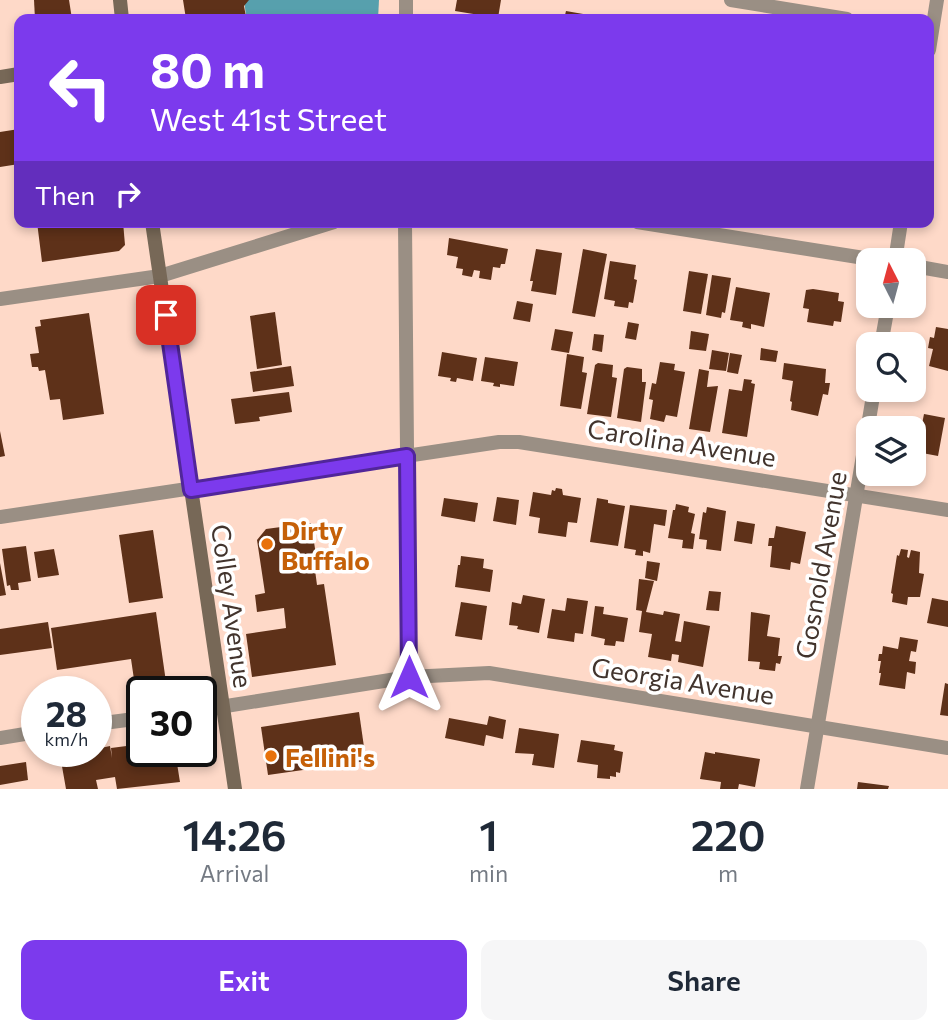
<!DOCTYPE html>
<html lang="en">
<head>
<meta charset="utf-8">
<style>
  :root { --surface:#fff; --page:#f6f6f7; --text:#1f2937; --muted:#747a83; --accent:#7c3aed }
  body { margin:0; font-family:Commissioner,sans-serif; background:var(--page); color:var(--text); height:100vh; display:flex; flex-direction:column; font-size:26px; white-space:nowrap }
  * { box-sizing:border-box; margin:0 }
  p { font-size:23px; color:var(--muted) }
  .icon { flex:none; width:38px; height:38px; fill:none; stroke:currentColor; stroke-width:2; stroke-linecap:round; stroke-linejoin:round }
  .map { position:relative; height:789px; overflow:hidden }
  .details { display:flex; flex-direction:column; background:var(--surface); flex:1 }
  .details>* { flex:none }
  .guide { position:absolute; left:14px; top:14px; width:920px; height:214px; border-radius:14px; box-shadow:0 4px 10px #0003; background:#7c3aed; color:#fff; overflow:hidden }
  .needle { width:46px; rotate:354deg }
  .controls { position:absolute; left:856px; top:248px; display:grid; gap:14px }
  .controls a { display:grid; place-items:center; width:70px; height:70px; border-radius:14px; background:var(--surface); box-shadow:0 4px 10px #0003; font-size:35px }
  .speed { position:absolute; left:21px; top:676px; display:flex; gap:14px; font-size:35px; font-weight:700; text-align:center }
  .speed>* { display:grid; place-content:center; width:91px; height:91px; border-radius:50%; background:var(--surface); box-shadow:0 4px 10px #0003; line-height:1 }
  .speed small { font-size:18px; font-weight:400 }
  .speed .limit { border:4px solid #111; border-radius:10px; background:#fff; color:#111 }
  .pin { position:absolute; display:grid; place-items:center; width:60px; height:60px; color:#fff; margin:-30px; border-radius:14px; box-shadow:0 4px 10px #0006 }
  .me { position:absolute; width:77px; margin:-38px; rotate:0deg; stroke-linejoin:round; filter:drop-shadow(0 0 5px #0008) }
  .turn { display:flex; align-items:center; gap:24px; height:147px; padding:0 21px; font-size:32px }
  .turn .icon { width:91px; height:91px; stroke-width:2.5 }
  .turn b { display:block; font-size:49px; line-height:60px }
  .then { display:flex; align-items:center; height:66px; padding:0 21px; background:#0003; gap:14px; font-size:26px }
  .eta { display:flex; justify-content:space-evenly; align-items:center; height:119px; text-align:center }
  .eta b { font-size:42px; font-weight:600; line-height:49px }
  .cta { display:flex; gap:14px; margin-top:auto; padding:14px 21px }
  .cta a { flex:1; height:80px; border-radius:14px; background:var(--accent); color:#fff; font-size:28px; font-weight:600; line-height:80px; text-align:center }
  .cta a+a { background:var(--page); color:var(--text) }
  .map>svg:first-child { display:block }
  .water { fill:#57a0ad }
  .building { fill:#5e3119 }
  .lines { fill:none; stroke-linecap:round; stroke-linejoin:round }
  .street { stroke:#9a8f84; stroke-width:14 }
  .secondary { stroke:#776857; stroke-width:14 }
  .route-casing { stroke:#51269a; stroke-width:18 }
  .route { stroke:#7c3aed; stroke-width:12 }
  .food-dot { fill:#e8710a; stroke:#fff; stroke-width:2.5 }
  .labels { text-anchor:middle; dominant-baseline:central; stroke-width:7; stroke-linejoin:round; paint-order:stroke }
  .street-label { font-size:26px; fill:#42342d; stroke:#fff }
  .food-label { font-size:26px; font-weight:bold; fill:#c56008; stroke:#fff; text-anchor:start }
</style>
</head>
<body>
<div class="map">
<svg width="948" height="789" viewBox="0 0 948 789">
  <rect width="100%" height="100%" fill="#fed9c8"/>
  <polygon class="water" points="244,0 379,0 378,19 250,19 246,15"/>
  <g class="building">
    <polygon points="34,0 69,0 72,19 35,19"/>
    <polygon points="183,0 249,0 244,6 246,17 226,19 186,19"/>
    <polygon points="457,0 501,0 498,18 455,11"/>
    <polygon points="566,11 606,18 606,19 564,19"/>
    <polygon points="19,129 19,164 0,167 0,132"/>
    <polygon points="37,222 123,222 125,245 119,251 42,262"/>
    <polygon points="449,238 508,249 505,264 501,264 500,268 493,267 491,280 479,278 480,271 474,270 472,277 462,275 463,269 456,268 458,257 447,255"/>
    <polygon points="536,249 562,253 556,295 531,291 533,281 530,281"/>
    <polygon points="583,249 607,254 595,317 572,313"/>
    <polygon points="610,261 636,265 634,279 637,280 633,303 629,302 628,308 614,306 615,301 604,299"/>
    <polygon points="689,271 708,274 701,314 683,311"/>
    <polygon points="712,275 731,278 725,313 722,312 721,318 706,315"/>
    <polygon points="736,287 770,293 764,327 751,324 751,329 742,327 743,322 730,320"/>
    <polygon points="813,289 839,293 838,301 844,302 841,322 834,321 833,326 807,322 809,309 803,308 806,290"/>
    <polygon points="517,301 533,304 530,322 513,319"/>
    <polygon points="275,312 282,365 257,369 250,316"/>
    <polygon points="89,313 104,414 63,420 60,399 50,400 45,370 39,371 38,367 32,367 30,354 39,353 35,327 41,326 40,320"/>
    <polygon points="628,322 639,324 636,340 625,338"/>
    <polygon points="936,327 948,329 948,371 929,366 933,349 928,348 930,337 934,338"/>
    <polygon points="555,329 573,332 569,353 551,350"/>
    <polygon points="691,331 709,334 706,351 689,349"/>
    <polygon points="594,334 604,335 602,352 592,350"/>
    <polygon points="761,348 778,351 776,362 760,360"/>
    <polygon points="712,350 729,353 726,371 709,369"/>
    <polygon points="442,352 477,358 473,381 457,378 456,382 450,381 451,378 438,376"/>
    <polygon points="730,353 742,355 738,374 727,372"/>
    <polygon points="567,354 584,357 582,372 587,373 581,409 560,406"/>
    <polygon points="485,357 518,362 514,386 500,384 500,387 493,386 494,383 481,381"/>
    <polygon points="660,362 675,364 674,370 685,372 677,417 666,415 664,422 650,419 653,400 649,399 652,383 656,384"/>
    <polygon points="598,363 613,365 612,377 617,378 611,417 587,414 595,365"/>
    <polygon points="784,363 826,369 825,383 830,383 828,395 823,394 818,416 791,410 792,402 790,401 793,381 782,379"/>
    <polygon points="291,366 294,386 253,392 250,372"/>
    <polygon points="627,367 642,369 642,382 646,382 641,422 617,418 624,369"/>
    <polygon points="699,369 709,371 707,387 718,386 710,432 689,429"/>
    <polygon points="744,379 752,380 751,383 755,384 747,437 722,433 729,389 742,391"/>
    <polygon points="289,392 292,412 259,417 260,421 235,424 231,399"/>
    <polygon points="924,414 945,418 938,456 917,452 920,432 916,432 918,424 922,424"/>
    <polygon points="0,431 5,456 0,457"/>
    <polygon points="556,488 562,489 563,495 581,498 577,523 568,522 566,537 538,533 540,518 529,516 533,492 551,495 552,490 555,491"/>
    <polygon points="497,497 519,500 516,525 493,521"/>
    <polygon points="444,498 478,503 475,522 441,516"/>
    <polygon points="597,498 608,500 608,503 625,506 618,546 590,542"/>
    <polygon points="676,504 689,507 688,512 695,514 691,533 695,534 693,549 682,548 683,540 668,538 673,510 675,510"/>
    <polygon points="630,505 667,510 665,526 654,524 650,553 643,551 643,556 635,555 636,550 624,548"/>
    <polygon points="707,507 726,511 721,551 706,549 707,540 699,539 703,512 706,513"/>
    <polygon points="737,521 755,524 752,544 734,541"/>
    <polygon points="311,523 316,555 313,555 317,585 324,584 336,665 252,677 246,634 286,628 284,608 257,612 255,595 265,593 257,540 266,529"/>
    <polygon points="776,526 806,532 800,564 791,562 790,570 770,567 772,546 768,546 769,538 774,538"/>
    <polygon points="153,530 163,598 129,603 119,535"/>
    <polygon points="26,546 31,581 18,583 19,590 11,590 10,585 7,586 2,549"/>
    <polygon points="54,549 59,575 38,578 34,552"/>
    <polygon points="901,549 908,550 907,557 909,558 911,550 920,552 919,573 924,574 920,597 908,597 907,605 892,602 893,594 891,593 897,555 899,556"/>
    <polygon points="461,556 484,559 483,568 493,570 490,592 455,587 458,565 460,565"/>
    <polygon points="647,561 660,563 657,581 645,578"/>
    <polygon points="0,563 6,595 0,596"/>
    <polygon points="639,579 654,581 646,612 663,615 664,611 680,614 675,641 681,642 684,621 710,626 703,667 678,662 679,655 672,654 671,661 648,657 652,634 639,632 642,611 636,610"/>
    <polygon points="709,591 721,592 719,611 706,610"/>
    <polygon points="523,595 545,599 539,633 517,629 518,626 509,625 512,602 521,604"/>
    <polygon points="567,598 588,601 583,634 575,633 574,642 547,638 552,609 565,611"/>
    <polygon points="932,598 948,601 948,627 927,623"/>
    <polygon points="461,602 487,606 482,640 455,636"/>
    <polygon points="595,606 604,607 603,614 628,618 624,642 616,641 615,646 604,645 605,639 591,636"/>
    <polygon points="156,612 167,689 136,693 131,659 57,670 51,628"/>
    <polygon points="751,612 770,615 767,636 780,638 778,656 782,656 780,664 776,663 775,671 759,669 760,662 748,661"/>
    <polygon points="48,622 52,648 0,655 0,629"/>
    <polygon points="900,637 918,640 916,652 911,651 909,661 916,662 915,674 907,672 905,689 879,685 881,673 879,673 881,661 878,661 879,654 882,654 883,646 898,649"/>
    <polygon points="945,683 948,684 948,716 940,715"/>
    <polygon points="359,712 366,761 268,775 261,727"/>
    <polygon points="489,716 506,720 503,739 486,735 484,746 445,738 449,718 487,725"/>
    <polygon points="519,728 559,734 554,768 532,765 534,754 515,753"/>
    <polygon points="581,740 615,745 614,750 623,752 620,773 616,772 616,777 610,776 610,779 597,778 598,765 577,762"/>
    <polygon points="142,744 142,751 175,751 180,782 117,789 115,777 96,780 98,789 66,789 60,755 96,751 96,749 110,746 112,758 111,748"/>
    <polygon points="705,752 715,754 715,752 760,759 755,787 739,784 738,789 720,789 721,782 700,779"/>
    <polygon points="26,762 28,780 0,785 0,766"/>
    <polygon points="858,782 889,786 888,789 857,789"/>
  </g>
  <g class="lines">
    <g class="street">
      <polyline points="406,0 406,19"/>
      <polyline points="731,0 847,19"/>
      <polyline points="929,50 937,0"/>
      <polyline points="405,222 409,677"/>
      <polyline points="637,222 883,261"/>
      <polyline points="895,261 901,222"/>
      <polyline points="914,266 948,272"/>
      <polyline points="0,299 160,276 334,222"/>
      <polyline points="881,345 888,306"/>
      <polyline points="0,517 499,442 519,442 948,510"/>
      <polyline points="201,710 409,677 489,673 948,748"/>
      <polyline points="96,724 142,718"/>
      <polyline points="0,738 37,732"/>
      <polyline points="807,789 874,390"/>
    </g>
    <g class="secondary">
      <polyline points="120,0 122,19"/>
      <polyline points="0,77 19,74"/>
      <polyline points="152,222 235,789"/>
    </g>
  </g>
  <g class="lines">
    <defs>
      <polyline id="route" points="166,315 191,490 407,456 409,677"/>
    </defs>
    <use href="#route" class="route-casing"/>
    <use href="#route" class="route"/>
  </g>
  <g class="food-dot">
    <circle cx="267" cy="544" r="7"/>
    <circle cx="271" cy="756" r="7"/>
  </g>
  <g class="labels">
    <g class="street-label">
      <text transform="translate(682 442) rotate(9)">Carolina Avenue</text>
      <text transform="translate(820 565) rotate(-80)">Gosnold Avenue</text>
      <text transform="translate(233 606) rotate(82)">Colley Avenue</text>
      <text transform="translate(683 680) rotate(9)">Georgia Avenue</text>
    </g>
    <g class="food-label">
      <text x="281" y="529">Dirty<tspan x="281" dy="30">Buffalo</tspan></text>
      <text x="285" y="756">Fellini's</text>
    </g>
  </g>
</svg>
<div class="controls">
<a><svg class="needle" viewBox="-14 -14 28 28"><path d="M0-13l5 13h-10z" fill="#e53935"/><path d="M0 13l5-13h-10z" fill="#747a83"/></svg></a>
<a><svg class="icon" aria-label="search" viewBox="0 0 24 24"><circle cx="10" cy="10" r="6"/><path d="M15 15l6 6"/></svg></a>
<a><svg class="icon" aria-label="layers" viewBox="0 0 24 24"><path d="M12 4l9 5-9 5-9-5zM3 14l9 5 9-5"/></svg></a>
</div>
<div class="speed"><div>28<small>km/h</small></div><div class="limit">30</div></div>
<div class="pin" style="left:166px;top:315px;background:#d93025"><svg class="icon" aria-label="arrive" viewBox="0 0 24 24"><path d="M6 21V4h12l-3 4 3 4H6"/></svg></div>
<svg class="me" style="left:409px;top:677px" viewBox="-20 -20 40 40"><path d="M0-17L14 15 0 8-14 15z" fill="#7c3aed" stroke="#fff" stroke-width="4"/></svg>
<div class="guide">
<div class="turn"><svg class="icon" aria-label="left" viewBox="0 0 24 24"><path d="M17 20v-9H6M10 6l-5 5 5 5"/></svg><div><b>80 m</b>West 41st Street</div></div>
<div class="then">Then<svg class="icon" aria-label="right" viewBox="0 0 24 24"><path d="M7 20v-9h11M14 6l5 5-5 5"/></svg></div>
</div>
</div>
<section class="details">
<div class="eta">
<div><b>14:26</b><p>Arrival</p></div>
<div><b>1</b><p>min</p></div>
<div><b>220</b><p>m</p></div>
</div>
<div class="cta"><a>Exit</a><a>Share</a></div>
</section>
</body>
</html>
